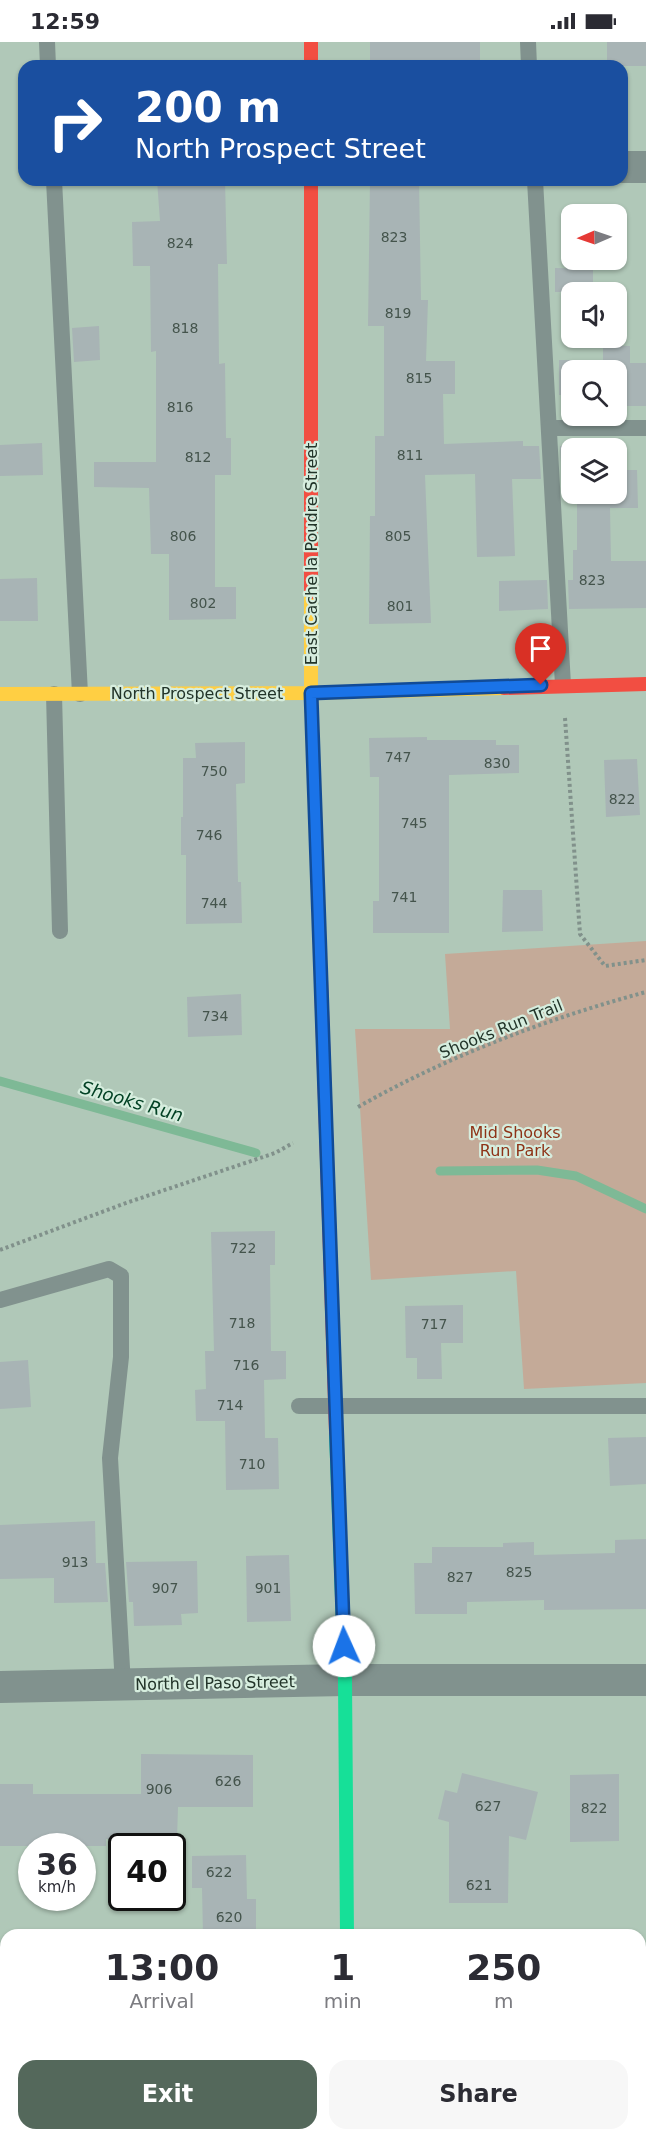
<!DOCTYPE html>
<html lang="en">
<head>
<meta charset="utf-8">
<style>
  :root { --surface:#fff; --page:#f7f7f7; --text:#2b2b33; --muted:#7c7c81; --accent:#54685b }
  body { margin:0; font-family:"DejaVu Sans",sans-serif; background:var(--page); color:var(--text); height:100vh; display:flex; flex-direction:column; font-size:22px; white-space:nowrap }
  * { box-sizing:border-box; margin:0 }
  p { font-size:20px; color:var(--muted) }
  .icon { flex:none; width:33px; height:33px; fill:none; stroke:currentColor; stroke-width:2; stroke-linecap:round; stroke-linejoin:round }
  .map { position:relative; flex:1; overflow:hidden }
  .drawer { position:absolute; left:0px; top:1887px; width:646px; height:212px; display:flex; flex-direction:column; background:var(--surface); border-radius:18px 18px 0 0; box-shadow:0 2px 4px #0004 }
  .drawer>* { flex:none }
  .banner { position:absolute; left:18px; top:18px; width:610px; height:126px; border-radius:18px; box-shadow:0 2px 4px #0004; background:#1a4fa0; color:#fff; overflow:hidden }
  .needle { width:39px; rotate:268deg }
  .buttons { position:absolute; left:561px; top:162px; display:grid; gap:12px }
  .buttons a { display:grid; place-items:center; width:66px; height:66px; border-radius:12px; background:var(--surface); box-shadow:0 2px 4px #0004; font-size:30px }
  .speed { position:absolute; left:18px; top:1791px; display:flex; gap:12px; font-size:30px; font-weight:700; text-align:center }
  .speed>* { display:grid; place-content:center; width:78px; height:78px; border-radius:50%; background:var(--surface); box-shadow:0 2px 4px #0004; line-height:1 }
  .speed small { font-size:15px; font-weight:400 }
  .speed .limit { border:3px solid #111; border-radius:9px; background:#fff; color:#111 }
  .pin { position:absolute; display:grid; place-items:center; width:51px; height:51px; color:#fff; margin:-62px -26px; border-radius:50% 50% 50% 0; rotate:-45deg; box-shadow:0 0 6px #0007 }
  .pin .icon { rotate:45deg }
  .me { position:absolute; width:66px; margin:-33px; rotate:358deg; stroke-linejoin:round; filter:drop-shadow(0 0 4px #0008) }
  .turn { display:flex; align-items:center; gap:21px; height:126px; padding:0 18px; font-size:27px }
  .turn .icon { width:78px; height:78px; stroke-width:2.5 }
  .turn b { display:block; font-size:42px; line-height:51px }
  .eta { display:flex; justify-content:space-evenly; align-items:center; height:102px; text-align:center }
  .eta b { font-size:36px; font-weight:600; line-height:42px }
  .primary-button { display:flex; gap:12px; margin-top:auto; padding:12px 18px }
  .primary-button a { flex:1; height:69px; border-radius:18px; background:var(--accent); color:#fff; font-size:24px; font-weight:600; line-height:69px; text-align:center }
  .primary-button a+a { background:var(--page); color:var(--text) }
  .status { display:flex; justify-content:space-between; align-items:center; height:42px; padding:0 30px; background:var(--surface); direction:ltr }
  .status svg { height:16px; fill:currentColor }
  .map>svg:first-child { display:block }
  .green { fill:#c4aa98 }
  .lines { fill:none; stroke-linecap:round; stroke-linejoin:round }
  .stream { stroke:#7eb996; stroke-width:9 }
  .building { fill:#a8b4b5 }
  .path { stroke:#81918b; stroke-width:4; stroke-dasharray:3 3; stroke-linecap:butt }
  .lane { stroke:#81928e; stroke-width:16 }
  .street { stroke:#81928e; stroke-width:32 }
  .fast { stroke:#16e098; stroke-width:14 }
  .slow { stroke:#ffcf43; stroke-width:14 }
  .jam { stroke:#f24e42; stroke-width:14 }
  .route-casing { stroke:#114b97; stroke-width:15 }
  .route { stroke:#1a73e8; stroke-width:10 }
  .labels { text-anchor:middle; dominant-baseline:central; stroke-width:4.5; stroke-linejoin:round; paint-order:stroke }
  .number-label { font-size:14px; fill:#44544c }
  .street-label { font-size:16px; fill:#223429; stroke:#d6edde }
  .park-label { font-size:16px; fill:#8e3317; stroke:#d6edde }
  .water-label { font-size:18px; font-style:italic; fill:#034225; stroke:#d6edde }
</style>
</head>
<body>
<div class="status"><b>12:59</b><svg viewBox="0 0 49 12"><path d="M0 12V9h3v3zM5 12V6h3v6zM10 12V3h3v9zM15 12V0h3v12zM26 1h20v11H26zM47 4h2v5h-2z"/></svg></div>
<div class="map">
<svg width="646" height="2098" viewBox="0 0 646 2098">
  <rect width="100%" height="100%" fill="#b0c8b8"/>
  <polygon class="green" points="646,899 646,1341 524,1347 516,1229 371,1238 355,987 450,987 445,912"/>
  <g class="lines">
    <g class="stream">
      <polyline points="0,1039 256,1111"/>
      <polyline points="440,1129 537,1128 576,1134 646,1167"/>
    </g>
  </g>
  <g class="building">
    <rect x="370" y="0" width="110" height="24"/>
    <rect x="607" y="0" width="39" height="24"/>
    <polygon points="157,138 225,138 227,222 218,222 219,322 225,321 226,396 231,396 231,433 215,433 215,545 236,545 236,577 169,578 169,512 151,512 149,446 94,445 94,420 156,420 156,309 151,310 150,224 133,224 132,180 160,179"/>
    <polygon points="370,138 419,138 421,258 428,258 426,319 455,319 455,352 443,352 444,402 523,399 523,404 539,404 541,437 512,437 515,514 477,515 475,432 425,433 431,581 369,582 370,474 375,474 375,394 384,394 384,284 368,284"/>
    <polygon points="555,226 593,227 593,250 555,250"/>
    <polygon points="99,284 100,318 74,320 72,286"/>
    <polygon points="603,303 630,304 630,321 646,321 646,364 616,364 616,328 572,328 572,353 559,353 559,318 603,318"/>
    <polygon points="42,401 43,433 0,434 0,403"/>
    <polygon points="560,404 600,404 600,406 572,406 572,437 562,437"/>
    <polygon points="616,428 637,428 638,466 610,466 611,519 646,519 646,566 569,567 568,538 573,538 573,508 577,508 577,452 616,452"/>
    <polygon points="37,536 38,579 0,579 0,537"/>
    <polygon points="547,538 548,567 499,569 499,539"/>
    <polygon points="427,695 427,698 496,698 496,703 519,703 519,731 449,733 449,891 373,891 373,859 379,859 379,735 370,735 369,696"/>
    <polygon points="245,700 245,741 236,742 238,840 241,840 242,881 186,882 186,813 181,813 181,775 183,775 183,716 196,716 195,701"/>
    <polygon points="637,717 640,773 606,775 604,718"/>
    <polygon points="503,848 542,848 543,889 502,890"/>
    <polygon points="241,952 242,993 188,995 187,955"/>
    <polygon points="275,1189 275,1223 270,1223 271,1309 286,1309 286,1337 264,1338 265,1396 278,1396 279,1447 226,1448 225,1379 196,1379 195,1348 206,1347 205,1309 214,1309 211,1190"/>
    <polygon points="463,1263 463,1301 441,1301 442,1337 417,1337 417,1316 406,1316 405,1264"/>
    <polygon points="28,1318 31,1365 0,1367 0,1320"/>
    <polygon points="646,1395 646,1442 610,1444 608,1396"/>
    <polygon points="95,1479 96,1521 105,1521 108,1560 54,1561 54,1536 0,1537 0,1483"/>
    <polygon points="646,1497 646,1567 544,1568 544,1558 467,1560 467,1572 415,1572 414,1521 432,1521 432,1505 503,1505 503,1501 534,1500 534,1513 615,1511 615,1498"/>
    <polygon points="289,1513 291,1579 247,1580 246,1514"/>
    <polygon points="197,1519 198,1571 181,1572 182,1583 134,1584 133,1560 129,1560 126,1520"/>
    <polygon points="141,1712 253,1713 253,1765 178,1765 177,1797 106,1797 106,1804 0,1804 0,1742 33,1742 33,1752 141,1752"/>
    <polygon points="462,1731 538,1750 526,1798 509,1794 508,1861 449,1861 449,1780 438,1777 445,1748 457,1751"/>
    <polygon points="619,1732 619,1799 570,1800 570,1733"/>
    <polygon points="246,1813 247,1857 256,1857 256,1893 203,1893 202,1846 192,1846 192,1814"/>
  </g>
  <g class="lines">
    <g class="path">
      <polyline points="565,676 580,892 605,924 646,918"/>
      <path d="M358,1065C448,1014 546,977 646,950"/>
      <polyline points="0,1208 126,1161 275,1111 293,1101"/>
    </g>
    <g class="lane">
      <polyline points="47,0 48,24"/>
      <polyline points="528,0 529,24"/>
      <polyline points="54,138 80,652"/>
      <polyline points="535,138 563,643"/>
      <polyline points="549,386 646,386"/>
      <polyline points="54,652 60,889"/>
      <polyline points="0,1258 109,1227 121,1234 121,1315 110,1416 123,1643"/>
      <polyline points="299,1364 646,1364"/>
      <polyline points="0,1950 6,1950"/>
      <polyline points="640,1957 646,1957"/>
    </g>
    <g class="street">
      <polyline points="622,125 646,125"/>
      <polyline points="0,1645 345,1638 646,1638"/>
    </g>
    <polyline class="fast" points="336,1390 345,1638 347,1893"/>
    <g class="slow">
      <polyline points="311,550 311,651 321,938"/>
      <polyline points="0,652 311,651 504,646"/>
      <polyline points="344,2092 344,2098"/>
    </g>
    <g class="jam">
      <polyline points="311,0 311,24"/>
      <polyline points="311,138 311,550"/>
      <polyline points="504,646 646,642"/>
      <polyline points="321,938 336,1390"/>
    </g>
  </g>
  <g class="lines">
    <defs>
      <polyline id="route" points="344,1604 311,651 541,643"/>
    </defs>
    <use href="#route" class="route-casing"/>
    <use href="#route" class="route"/>
  </g>
  <g class="labels">
    <g class="number-label">
      <text x="394" y="195">823</text>
      <text x="180" y="201">824</text>
      <text x="398" y="271">819</text>
      <text x="185" y="286">818</text>
      <text x="419" y="336">815</text>
      <text x="180" y="365">816</text>
      <text x="410" y="413">811</text>
      <text x="198" y="415">812</text>
      <text x="183" y="494">806</text>
      <text x="398" y="494">805</text>
      <text x="592" y="538">823</text>
      <text x="203" y="561">802</text>
      <text x="400" y="564">801</text>
      <text x="398" y="715">747</text>
      <text x="497" y="721">830</text>
      <text x="214" y="729">750</text>
      <text x="622" y="757">822</text>
      <text x="414" y="781">745</text>
      <text x="209" y="793">746</text>
      <text x="404" y="855">741</text>
      <text x="214" y="861">744</text>
      <text x="215" y="974">734</text>
      <text x="243" y="1206">722</text>
      <text x="242" y="1281">718</text>
      <text x="434" y="1282">717</text>
      <text x="246" y="1323">716</text>
      <text x="230" y="1363">714</text>
      <text x="252" y="1422">710</text>
      <text x="75" y="1520">913</text>
      <text x="519" y="1530">825</text>
      <text x="460" y="1535">827</text>
      <text x="165" y="1546">907</text>
      <text x="268" y="1546">901</text>
      <text x="228" y="1739">626</text>
      <text x="159" y="1747">906</text>
      <text x="488" y="1764">627</text>
      <text x="594" y="1766">822</text>
      <text x="219" y="1830">622</text>
      <text x="479" y="1843">621</text>
      <text x="229" y="1875">620</text>
    </g>
    <g class="street-label">
      <text transform="translate(311 512) rotate(-90)">East Cache la Poudre Street</text>
      <text x="197" y="651">North Prospect Street</text>
      <text transform="translate(501 987) rotate(-22)">Shooks Run Trail</text>
      <text transform="translate(215 1641) rotate(-1)">North el Paso Street</text>
    </g>
    <g class="park-label">
      <text x="515" y="1090">Mid Shooks<tspan x="515" dy="18">Run Park</tspan></text>
    </g>
    <g class="water-label">
      <text transform="translate(132 1059) rotate(16)">Shooks Run</text>
    </g>
  </g>
</svg>
<div class="buttons">
<a><svg class="needle" viewBox="-14 -14 28 28"><path d="M0-13l5 13h-10z" fill="#e53935"/><path d="M0 13l5-13h-10z" fill="#7c7c81"/></svg></a>
<a><svg class="icon" aria-label="sound" viewBox="0 0 24 24"><path d="M4 9h4l5-4v14l-5-4H4zM17 9q2 3 0 6"/></svg></a>
<a><svg class="icon" aria-label="search" viewBox="0 0 24 24"><circle cx="10" cy="10" r="6"/><path d="M15 15l6 6"/></svg></a>
<a><svg class="icon" aria-label="layers" viewBox="0 0 24 24"><path d="M12 4l9 5-9 5-9-5zM3 14l9 5 9-5"/></svg></a>
</div>
<div class="speed"><div>36<small>km/h</small></div><div class="limit">40</div></div>
<div class="pin" style="left:541px;top:643px;background:#d93025"><svg class="icon" aria-label="arrive" viewBox="0 0 24 24"><path d="M6 21V4h12l-3 4 3 4H6"/></svg></div>
<svg class="me" style="left:344px;top:1604px" viewBox="-20 -20 40 40"><circle r="19" fill="#fff"/><path d="M0-13L10 11 0 6-10 11z" fill="#1a73e8"/></svg>
<div class="banner">
<div class="turn"><svg class="icon" aria-label="right" viewBox="0 0 24 24"><path d="M7 20v-9h11M14 6l5 5-5 5"/></svg><div><b>200 m</b>North Prospect Street</div></div>
</div>
<section class="drawer">
<div class="eta">
<div><b>13:00</b><p>Arrival</p></div>
<div><b>1</b><p>min</p></div>
<div><b>250</b><p>m</p></div>
</div>
<div class="primary-button"><a>Exit</a><a>Share</a></div>
</section>
</div>
</body>
</html>
